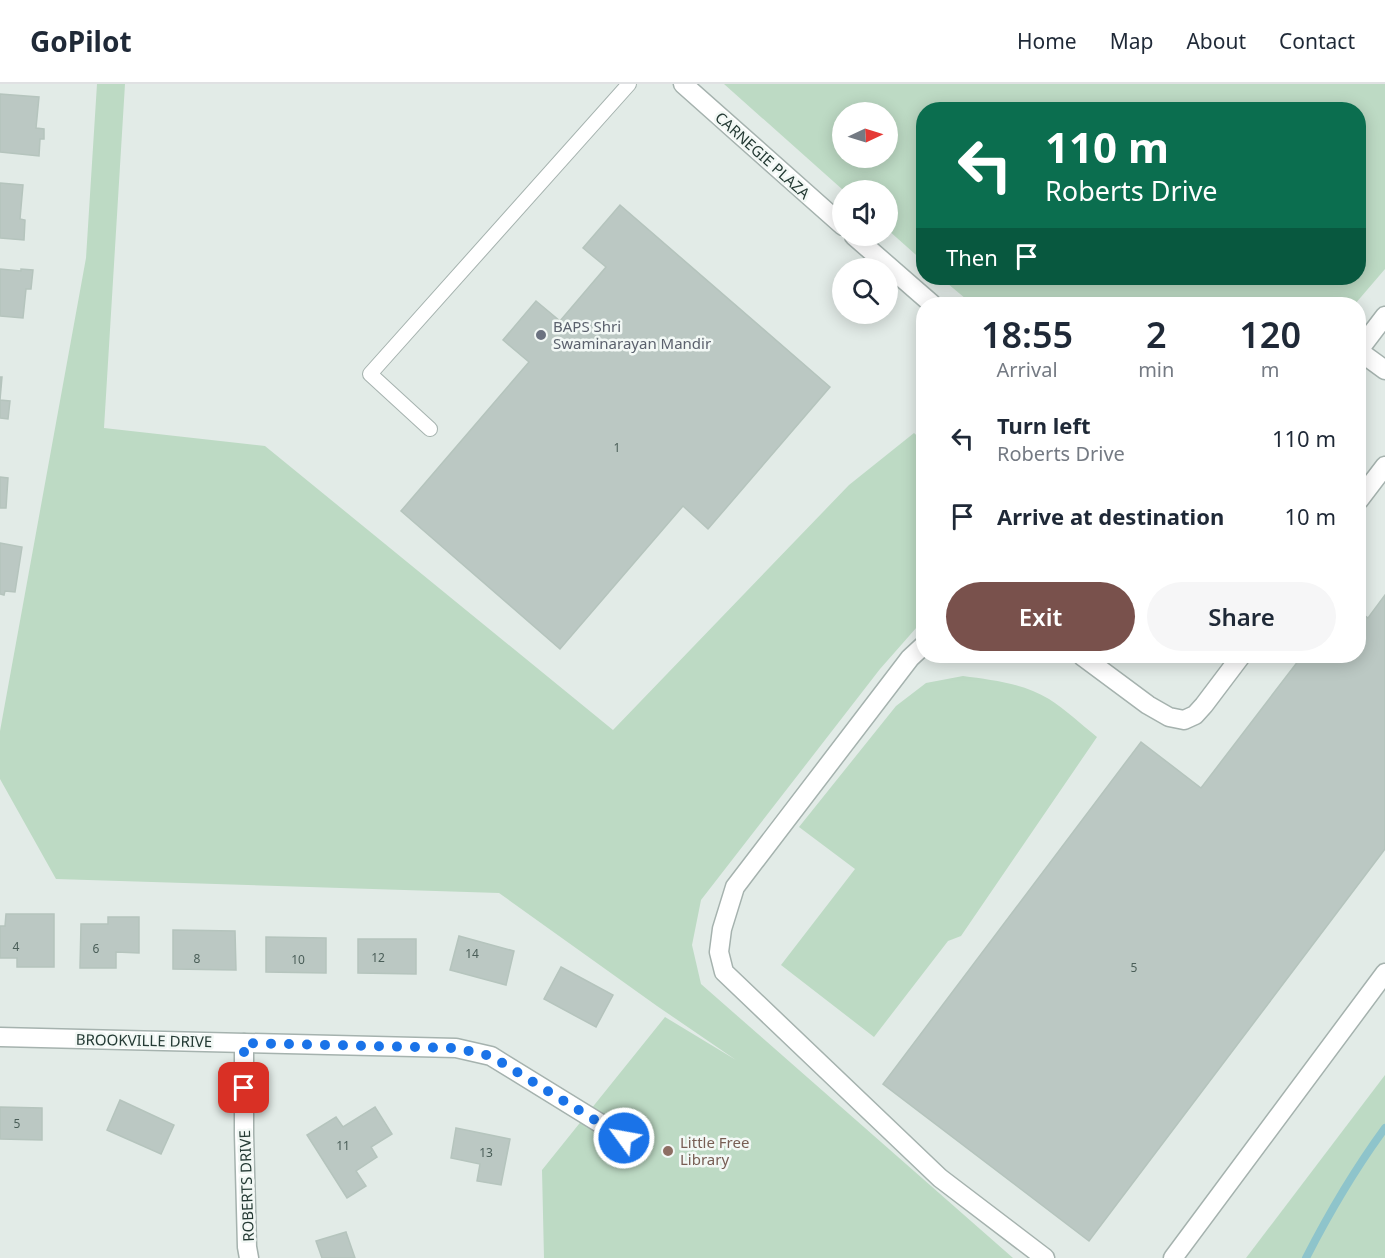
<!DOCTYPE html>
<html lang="en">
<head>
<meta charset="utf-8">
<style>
  :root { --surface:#fff; --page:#f6f6f7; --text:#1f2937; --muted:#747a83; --line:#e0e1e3; --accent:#79514c }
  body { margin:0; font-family:"Noto Sans",sans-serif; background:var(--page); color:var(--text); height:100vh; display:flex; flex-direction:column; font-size:22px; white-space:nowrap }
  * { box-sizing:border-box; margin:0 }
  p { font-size:20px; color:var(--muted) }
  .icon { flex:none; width:33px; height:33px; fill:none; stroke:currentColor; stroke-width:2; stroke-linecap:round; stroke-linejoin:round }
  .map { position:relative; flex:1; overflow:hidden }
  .side { position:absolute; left:916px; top:213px; width:450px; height:366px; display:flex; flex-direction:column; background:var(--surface); border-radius:24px; box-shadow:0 3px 15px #0003 }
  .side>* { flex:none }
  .guide { position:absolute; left:916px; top:18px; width:450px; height:183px; border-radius:24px; box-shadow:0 3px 15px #0003; background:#0b6e4f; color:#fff; overflow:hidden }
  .needle { width:39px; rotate:86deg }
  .buttons { position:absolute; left:832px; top:18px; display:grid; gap:12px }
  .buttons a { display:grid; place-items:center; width:66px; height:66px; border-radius:50%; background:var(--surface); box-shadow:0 3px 15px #0003; font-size:30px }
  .pin { position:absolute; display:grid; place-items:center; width:51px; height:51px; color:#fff; margin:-26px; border-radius:12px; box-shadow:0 3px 9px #0006 }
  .me { position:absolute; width:66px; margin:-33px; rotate:302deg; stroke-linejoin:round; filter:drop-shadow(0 0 4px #0008) }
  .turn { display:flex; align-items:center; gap:21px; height:126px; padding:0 30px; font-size:27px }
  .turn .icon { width:78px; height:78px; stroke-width:2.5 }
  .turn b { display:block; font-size:42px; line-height:51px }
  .then { display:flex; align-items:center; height:57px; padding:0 30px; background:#0003; gap:12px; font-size:22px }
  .eta { display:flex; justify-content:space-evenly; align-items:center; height:102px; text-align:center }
  .eta b { font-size:36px; font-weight:600; line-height:42px }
  .action { display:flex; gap:12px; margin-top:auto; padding:12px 30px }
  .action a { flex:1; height:69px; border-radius:36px; background:var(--accent); color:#fff; font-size:24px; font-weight:600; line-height:69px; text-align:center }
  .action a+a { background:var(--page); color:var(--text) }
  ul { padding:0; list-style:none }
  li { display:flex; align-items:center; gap:18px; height:78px; padding:0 30px }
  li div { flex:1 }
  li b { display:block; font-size:22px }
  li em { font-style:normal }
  header { display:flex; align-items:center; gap:36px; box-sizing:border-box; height:84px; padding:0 30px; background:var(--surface); border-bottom:2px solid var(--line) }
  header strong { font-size:28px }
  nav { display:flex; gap:33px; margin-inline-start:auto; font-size:21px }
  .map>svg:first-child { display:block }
  .green { fill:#bddac4; fill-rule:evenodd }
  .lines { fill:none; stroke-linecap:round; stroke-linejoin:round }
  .stream { stroke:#8ec4cb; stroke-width:8 }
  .building { fill:#bbc8c3; stroke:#b5c4bd; stroke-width:1.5 }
  .lane-casing { stroke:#a5b2ae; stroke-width:16 }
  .street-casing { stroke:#a5b2ae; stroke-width:21 }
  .lane { stroke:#fff; stroke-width:14 }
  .street { stroke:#fff; stroke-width:18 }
  .route { stroke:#1a73e8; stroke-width:10; stroke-dasharray:0 18 }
  .worship-dot { fill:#6b7280; stroke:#f2f8f5; stroke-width:2 }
  .education-dot { fill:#8d6e63; stroke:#f2f8f5; stroke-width:2 }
  .labels { text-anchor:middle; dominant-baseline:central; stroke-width:5; stroke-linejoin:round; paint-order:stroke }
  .number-label { font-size:12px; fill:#4a5e58 }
  .street-label { font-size:15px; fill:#243a34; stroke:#f2f8f5 }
  .worship-label { font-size:15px; fill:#5b616d; stroke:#f2f8f5; text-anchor:start }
  .education-label { font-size:15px; fill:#785e54; stroke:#f2f8f5; text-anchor:start }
</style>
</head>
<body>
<header>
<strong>GoPilot</strong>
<nav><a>Home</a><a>Map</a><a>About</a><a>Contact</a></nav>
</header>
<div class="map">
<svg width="1385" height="1174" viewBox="0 0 1385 1174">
  <rect width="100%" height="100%" fill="#e2ebe7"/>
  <g class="green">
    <polygon points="97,0 125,0 104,344 265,362 613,646 849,401 914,349 924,358 924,535 880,585 701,816 692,861 701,900 1013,1174 544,1174 542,1086 665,933 736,976 657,922 499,809 56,795 0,695 0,647 86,174"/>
    <path d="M724,0H1385V185L1355,220H972L941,194H1359V26H924V178L888,146V106H843ZM843,28H888V74H843Z"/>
    <path d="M963,592C992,596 1023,599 1049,615C1066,626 1081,640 1097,653L961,852L948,857L874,953L781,881L855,785L799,743L896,622L926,599Z"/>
    <polygon points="1385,991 1385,1174 1246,1174"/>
  </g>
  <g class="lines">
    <path class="stream" d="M1306,1174C1329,1129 1355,1085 1385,1044"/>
  </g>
  <g class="building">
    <polygon points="0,10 39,13 36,44 44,45 44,55 40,55 39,72 0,68"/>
    <polygon points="0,99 23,101 20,135 25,136 24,156 0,154"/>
    <polygon points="620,121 830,303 708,445 683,422 560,565 401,427 529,278 503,256 536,217 560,237 606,183 583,164"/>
    <polygon points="0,185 21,187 21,185 33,186 31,205 26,205 23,234 0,232"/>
    <polygon points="0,293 2,293 0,316 10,317 8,335 0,334"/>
    <polygon points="0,393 8,394 6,424 0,424"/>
    <polygon points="0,459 22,463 15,508 5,507 4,511 0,510"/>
    <polygon points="1385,511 1385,765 1089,1157 883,1000 1141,658 1201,704 1302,572 1359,572 1359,527 1368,534"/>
    <polygon points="6,830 54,830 54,883 17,883 17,874 0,874 0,842 5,842"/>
    <polygon points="108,833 139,833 139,869 116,868 116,884 80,884 81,840 108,840"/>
    <polygon points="173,846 235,847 236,886 173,885"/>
    <polygon points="459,852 514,867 506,901 450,886"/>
    <polygon points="266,853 326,854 326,889 266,888"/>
    <polygon points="358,855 416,855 416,890 358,889"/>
    <polygon points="561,883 613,911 596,943 544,915"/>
    <polygon points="120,1016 174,1041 161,1070 107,1046"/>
    <polygon points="0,1023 42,1024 42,1056 0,1055"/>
    <polygon points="375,1023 392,1050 371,1063 377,1073 356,1087 366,1102 347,1114 307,1051 336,1033 343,1043"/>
    <polygon points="456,1044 510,1055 501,1101 477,1097 480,1080 451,1074"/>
    <polygon points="346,1148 355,1174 322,1174 316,1157"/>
  </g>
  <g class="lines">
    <defs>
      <polyline id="lane" points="430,345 370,290 629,0"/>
      <g id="street">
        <polyline points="683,0 843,142"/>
        <polyline points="854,152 932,220"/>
        <polyline points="1359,266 1385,232"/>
        <polyline points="1359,267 1385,286"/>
        <polyline points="1359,416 1385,382"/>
        <polyline points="924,561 910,574 735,803 722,845 719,868 724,888 940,1094 1045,1174"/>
        <polyline points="1082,572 1148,621 1169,633 1184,636 1195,631 1204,621 1241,572"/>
        <polyline points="0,953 456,964 491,972 624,1054"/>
        <polyline points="244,959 244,1050 247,1163 249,1174"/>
        <polyline points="1173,1174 1385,889"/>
      </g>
    </defs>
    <use href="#lane" class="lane-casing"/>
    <use href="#street" class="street-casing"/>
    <use href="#lane" class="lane"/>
    <use href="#street" class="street"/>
  </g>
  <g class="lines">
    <polyline class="route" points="244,1004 244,959 456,964 491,972 624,1054"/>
  </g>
  <circle class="worship-dot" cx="541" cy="251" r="6"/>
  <circle class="education-dot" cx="668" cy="1067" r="6"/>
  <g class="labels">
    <g class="number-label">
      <text x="617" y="363">1</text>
      <text x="16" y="862">4</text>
      <text x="96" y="864">6</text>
      <text x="472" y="869">14</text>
      <text x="378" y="873">12</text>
      <text x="197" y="874">8</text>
      <text x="298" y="875">10</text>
      <text x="1134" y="883">5</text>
      <text x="17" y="1039">5</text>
      <text x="343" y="1061">11</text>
      <text x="486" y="1068">13</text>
    </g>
    <g class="street-label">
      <text transform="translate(763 71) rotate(42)">CARNEGIE PLAZA</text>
      <text transform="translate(144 956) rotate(1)">BROOKVILLE DRIVE</text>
      <text transform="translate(246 1102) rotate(-92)">ROBERTS DRIVE</text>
    </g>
    <g class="worship-label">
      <text x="553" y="242">BAPS Shri<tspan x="553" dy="17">Swaminarayan Mandir</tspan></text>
    </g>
    <g class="education-label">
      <text x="680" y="1058">Little Free<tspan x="680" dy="17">Library</tspan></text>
    </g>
  </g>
</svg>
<div class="buttons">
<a><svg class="needle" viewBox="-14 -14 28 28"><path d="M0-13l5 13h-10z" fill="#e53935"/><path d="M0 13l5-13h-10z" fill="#747a83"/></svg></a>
<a><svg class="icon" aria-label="sound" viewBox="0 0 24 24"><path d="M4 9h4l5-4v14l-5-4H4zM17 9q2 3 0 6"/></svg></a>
<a><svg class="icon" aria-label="search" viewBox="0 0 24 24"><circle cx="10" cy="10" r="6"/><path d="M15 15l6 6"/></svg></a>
</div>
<div class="pin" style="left:244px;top:1004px;background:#d93025"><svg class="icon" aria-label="arrive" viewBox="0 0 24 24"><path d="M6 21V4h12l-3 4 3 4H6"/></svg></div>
<svg class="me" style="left:624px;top:1054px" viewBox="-20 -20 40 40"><circle r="17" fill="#1a73e8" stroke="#fff" stroke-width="3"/><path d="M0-11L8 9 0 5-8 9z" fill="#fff"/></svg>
<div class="guide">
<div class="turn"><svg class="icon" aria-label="left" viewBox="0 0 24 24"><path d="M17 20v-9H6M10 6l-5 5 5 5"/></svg><div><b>110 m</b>Roberts Drive</div></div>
<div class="then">Then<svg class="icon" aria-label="arrive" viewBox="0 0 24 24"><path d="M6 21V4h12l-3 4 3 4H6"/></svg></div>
</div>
<section class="side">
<div class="eta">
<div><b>18:55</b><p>Arrival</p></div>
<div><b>2</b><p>min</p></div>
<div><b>120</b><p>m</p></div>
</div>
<ul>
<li><svg class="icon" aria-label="left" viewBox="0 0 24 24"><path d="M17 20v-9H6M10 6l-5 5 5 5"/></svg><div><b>Turn left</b><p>Roberts Drive</p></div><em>110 m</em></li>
<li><svg class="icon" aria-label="arrive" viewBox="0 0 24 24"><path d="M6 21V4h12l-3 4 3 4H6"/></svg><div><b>Arrive at destination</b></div><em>10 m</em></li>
</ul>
<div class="action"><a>Exit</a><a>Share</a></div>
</section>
</div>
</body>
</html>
